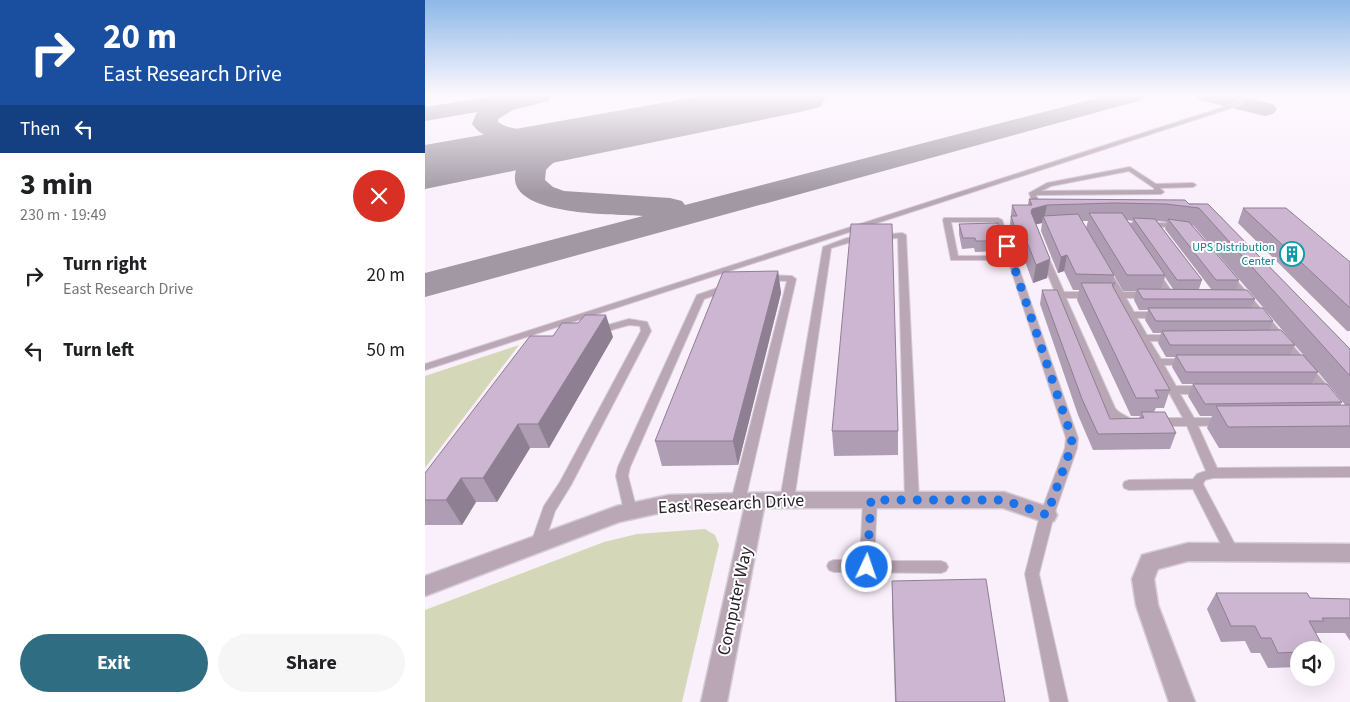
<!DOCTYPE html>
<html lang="en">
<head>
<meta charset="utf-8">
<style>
  :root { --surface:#fff; --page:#f6f6f6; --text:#202124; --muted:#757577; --accent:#2e6d82 }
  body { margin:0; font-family:"Source Sans 3",sans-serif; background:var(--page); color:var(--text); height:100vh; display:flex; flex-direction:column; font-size:19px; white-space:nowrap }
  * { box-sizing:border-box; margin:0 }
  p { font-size:16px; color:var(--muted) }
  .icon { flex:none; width:28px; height:28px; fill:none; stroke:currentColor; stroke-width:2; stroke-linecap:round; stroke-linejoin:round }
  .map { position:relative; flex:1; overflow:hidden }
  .panel { display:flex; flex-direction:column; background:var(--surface); width:425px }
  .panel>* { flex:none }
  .guide { background:#1a4fa0; color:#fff; overflow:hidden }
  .buttons { position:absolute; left:865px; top:641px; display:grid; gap:10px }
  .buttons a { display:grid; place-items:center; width:45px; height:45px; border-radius:50%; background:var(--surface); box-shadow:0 5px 20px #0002; font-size:25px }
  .pin { position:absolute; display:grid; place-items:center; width:42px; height:42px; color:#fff; margin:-21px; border-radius:10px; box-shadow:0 2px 8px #0006 }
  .me { position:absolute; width:55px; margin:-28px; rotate:3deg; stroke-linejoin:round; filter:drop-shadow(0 0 4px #0008) }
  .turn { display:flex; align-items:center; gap:18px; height:105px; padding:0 20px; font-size:22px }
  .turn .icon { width:65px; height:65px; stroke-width:2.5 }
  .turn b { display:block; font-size:35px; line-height:42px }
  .then { display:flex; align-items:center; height:48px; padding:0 20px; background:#0003; gap:10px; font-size:19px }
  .round { display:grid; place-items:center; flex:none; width:52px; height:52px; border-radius:26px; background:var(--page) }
  .overview { display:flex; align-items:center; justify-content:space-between; height:85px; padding:0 20px }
  h1 { font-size:30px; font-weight:700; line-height:38px }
  .button { display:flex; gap:10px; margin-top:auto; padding:10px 20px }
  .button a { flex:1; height:58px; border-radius:30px; background:var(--accent); color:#fff; font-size:20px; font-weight:700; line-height:58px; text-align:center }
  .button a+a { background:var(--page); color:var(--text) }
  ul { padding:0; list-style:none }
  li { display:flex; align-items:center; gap:15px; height:75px; padding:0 20px }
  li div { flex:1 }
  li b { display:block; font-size:19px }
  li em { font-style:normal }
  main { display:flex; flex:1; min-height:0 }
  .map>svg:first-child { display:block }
  .green { fill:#d5d8b8 }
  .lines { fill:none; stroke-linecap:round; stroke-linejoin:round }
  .taxiway { fill:#a198a3; fill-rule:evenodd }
  .runway { fill:#a198a3; fill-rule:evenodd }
  .lane-casing { stroke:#d4cbd6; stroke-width:2 }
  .street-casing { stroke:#d4cbd6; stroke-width:3 }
  .lane { fill:#baa7b5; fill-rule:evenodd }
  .street { fill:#baa7b5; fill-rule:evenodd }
  .wall { fill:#af9db4; fill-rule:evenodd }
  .shaded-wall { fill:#8f7f92 }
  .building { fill:#ccb6d1; stroke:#8f7f92 }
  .route { stroke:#1a73e8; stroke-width:9; stroke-dasharray:0 16.2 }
  .labels { text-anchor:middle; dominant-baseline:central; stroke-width:4; stroke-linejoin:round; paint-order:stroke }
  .far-culture-label { font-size:12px; fill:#0d838f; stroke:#fff; text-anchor:end }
  .near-street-label { font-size:18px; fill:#29202b; stroke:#fff }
</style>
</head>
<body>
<main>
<section class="panel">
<div class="guide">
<div class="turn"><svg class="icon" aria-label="right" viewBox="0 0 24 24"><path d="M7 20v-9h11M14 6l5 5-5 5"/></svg><div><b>20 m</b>East Research Drive</div></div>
<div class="then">Then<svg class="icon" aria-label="left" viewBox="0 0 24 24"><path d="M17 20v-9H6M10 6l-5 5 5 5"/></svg></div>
</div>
<div class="overview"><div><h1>3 min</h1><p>230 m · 19:49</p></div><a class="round" style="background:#d93025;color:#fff"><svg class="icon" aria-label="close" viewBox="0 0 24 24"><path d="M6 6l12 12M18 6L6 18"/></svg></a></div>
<ul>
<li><svg class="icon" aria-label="right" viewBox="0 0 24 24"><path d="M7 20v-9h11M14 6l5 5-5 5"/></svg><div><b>Turn right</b><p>East Research Drive</p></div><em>20 m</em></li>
<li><svg class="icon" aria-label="left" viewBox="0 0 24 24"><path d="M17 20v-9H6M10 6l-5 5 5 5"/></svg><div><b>Turn left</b></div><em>50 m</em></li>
</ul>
<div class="button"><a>Exit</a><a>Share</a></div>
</section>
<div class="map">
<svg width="925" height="702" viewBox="0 0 925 702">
  <rect width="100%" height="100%" fill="#faf0fc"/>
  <g class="green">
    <polygon points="94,345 0,468 0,376"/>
    <polygon points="280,529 290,535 294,545 257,702 0,702 0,610 179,542 212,534"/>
  </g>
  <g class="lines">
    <g class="taxiway">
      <path d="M76,95L127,96L124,101L88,110L73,119V122C96,137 129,127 155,127C159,127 162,129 166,129C178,127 185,123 197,126L201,131C191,145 139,147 121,170L120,180L128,187L139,191L245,198L257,201L260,205L684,95H720L717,100L0,297V273L218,216C191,214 85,217 90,175C92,161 107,151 118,145C95,145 62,145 47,124L52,112L0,121V107Z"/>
      <polygon points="771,95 809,95 848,104 852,109 848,114 840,116 774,100"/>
    </g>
    <polygon class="runway" points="282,95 403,95 395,107 375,112 0,189 0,145"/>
    <defs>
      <g id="lane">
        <polygon points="820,95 824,95 816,104 806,108 0,370 0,364 802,106 812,102"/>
        <path d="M705,167L731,184L768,183L771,185L768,187L735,188L739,192L736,194L611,195L615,205L620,207L616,209L610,208L604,193L622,183ZM704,171L729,188V190L616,191L626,186Z"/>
        <path d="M519,218H573L577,220L653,438L652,448L629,515L614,574L643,702H625L600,574L615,515L640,448L641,438L583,260H526L518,220ZM526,222H570L581,256H533Z"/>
        <polygon points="688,223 754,223 758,225 754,227 688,227"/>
        <polygon points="477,233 481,235 494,500 492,504 487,505 482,504 480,500 473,238 455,239 451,237 455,235"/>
        <polygon points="438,237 441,237 441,241 426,242 406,248 369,500 367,504 362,505 357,504 355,500 398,247 422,238"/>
        <path d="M616,254H619L623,256L639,292H667L671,295L667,298H641L690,408C696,416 705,416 709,422L707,425C694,428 685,419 679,409L615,256Z"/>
        <polygon points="730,270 733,271 749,295 748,297 745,298 742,297 726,273"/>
        <polygon points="684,273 687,274 698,292 722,292 726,295 722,298 701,298 709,312 735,312 740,315 735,318 712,318 722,335 747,335 752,338 747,341 725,341 736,359 761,359 766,362 761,365 739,365 751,386 780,386 785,390 780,394 755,394 769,418 797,418 801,419 803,422 801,425 773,426 792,468 925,467 925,477 788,478 780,480 778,484 814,552 812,556 807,558 802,556 768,489 704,490 699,488 698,485 699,482 704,480 768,479 772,474 781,471 762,426 732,426 728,425 726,422 728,419 732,418 758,418 692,298 686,297 685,295 689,292 680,276"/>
        <polygon points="803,273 806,274 906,390 907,393 906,396 898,396 800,278 800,274"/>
        <polygon points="341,275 367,276 371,279 320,501 318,505 313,506 308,505 306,501 362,281 338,280 338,276"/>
        <polygon points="301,285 305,288 304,290 279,299 205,467 203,476 212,511 210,515 205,516 200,515 191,476 193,467 271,297 272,295"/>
        <polygon points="204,319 222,322 226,331 146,485 130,511 118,547 113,549 108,547 106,543 119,506 135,482 216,331 215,326 204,325 172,334 167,331 169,329"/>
        <polygon points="445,495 450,496 452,500 449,561 516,561 521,563 523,567 521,571 516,573 409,572 404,570 402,566 404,562 409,560 435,560 438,500 440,496"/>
      </g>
      <g id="street">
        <polygon points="362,492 579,492 629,509 632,515 629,521 622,523 578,508 339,508 302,702 276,702 319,509 244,511 194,522 0,596 0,576 192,506 244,495"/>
        <polygon points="763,543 925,544 925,562 763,561 733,569 729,579 733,605 770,702 744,702 711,605 707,579 717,555"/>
      </g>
    </defs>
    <use href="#lane" class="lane-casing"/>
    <use href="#street" class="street-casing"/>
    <use href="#lane" class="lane"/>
    <use href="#street" class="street"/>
  </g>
  <g class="wall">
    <path d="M604,199L783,204L925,349V448H794L782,428L787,416H775L763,396L768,384H757L747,367L750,357H741L733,343L736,333H728L720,320L723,310H714L709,300L711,291H698L689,275L687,283H690L689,289L745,390L739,408H731L729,412L751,433L745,449L668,450L653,415L615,304L617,290L685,419L714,418L715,416H706L652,300L654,290H648L639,271L633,273L616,231L617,223L611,224L625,259L622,278L608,283L596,251H590L584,233L587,205H603ZM702,220L708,221L706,226ZM657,221H663L661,228ZM732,221L742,222L740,229L786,289H774L777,280ZM767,225H768L880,357L865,355L870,345L844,330L848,321L826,308L830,299L811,290L814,280ZM740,277L748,289H736ZM893,372L921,406H915L917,402L887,384Z"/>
    <polygon points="818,208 925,262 925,331 922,331 813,223"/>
    <polygon points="534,224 579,241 578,251 550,252 549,248 537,249 534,234"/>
    <polygon points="353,271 356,293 313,465 237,466 230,441"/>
    <polygon points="128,336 188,337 124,448 105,448 72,502 51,502 37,525 0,525 0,473"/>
    <polygon points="407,431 473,431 473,455 409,456"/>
    <polygon points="467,581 580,702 470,702 467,605"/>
    <polygon points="791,593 885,598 925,599 925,641 920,633 891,633 874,650 874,667 843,668 835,653 826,653 820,641 796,642 782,609"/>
  </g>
  <g class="shaded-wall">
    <polygon points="622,205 619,219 618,216 617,223 604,226 606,212 607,209"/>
    <polygon points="642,255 639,271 633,273 636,257"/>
    <polygon points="625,259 622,278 608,283 611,265"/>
    <polygon points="353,271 356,293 313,465 308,441"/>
    <polygon points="181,315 188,337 124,448 113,424"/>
    <polygon points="93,424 105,448 72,502 58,478"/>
    <polygon points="36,478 51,502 37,525 21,500"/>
  </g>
  <g class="building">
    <polygon points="604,199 760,200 764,204 783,204 925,349 925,376 774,208 741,204 690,203 622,205 607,209 606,212 625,259 611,265 599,234 592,234 586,216 592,216 587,205 607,205"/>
    <polygon points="818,208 861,208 925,262 925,308"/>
    <polygon points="664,213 697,213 740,275 702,275"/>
    <polygon points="653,214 689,275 651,274 642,255 636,257 618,216"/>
    <polygon points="708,218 730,219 777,280 752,280"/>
    <polygon points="743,219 764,222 814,280 791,280"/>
    <polygon points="573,223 579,241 551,241 550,238 538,238 534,224"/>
    <polygon points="426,224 467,224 473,431 407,431"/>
    <polygon points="353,271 308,441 230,441 298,272"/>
    <polygon points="656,283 690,283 687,285 745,390 730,390 734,398 711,398"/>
    <polygon points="712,289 822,290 830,299 718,299"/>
    <polygon points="617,290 632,290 685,419 719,418 716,412 740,412 751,433 673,434 657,399"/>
    <polygon points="723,308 838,308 848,321 731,321"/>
    <polygon points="160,315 181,315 113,424 93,424 58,478 36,478 21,500 0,500 0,473 105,336 128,336 137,323 153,323"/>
    <polygon points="856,330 870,345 745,345 737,331"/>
    <polygon points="751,355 878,355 893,372 761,372"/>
    <polygon points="768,384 902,384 917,402 780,404"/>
    <polygon points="925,405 925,426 803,427 791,406"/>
    <polygon points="561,579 580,702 471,702 467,581"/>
    <polygon points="791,593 882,593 885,598 925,599 925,618 897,618 899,621 884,621 900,650 874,650 874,652 853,653 846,638 836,638 830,626 806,626"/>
  </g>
  <linearGradient id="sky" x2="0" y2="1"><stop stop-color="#8db8e8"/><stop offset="0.49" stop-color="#fdf8fe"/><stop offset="1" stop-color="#fdf8fe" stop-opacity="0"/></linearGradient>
  <rect width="925" height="193" fill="url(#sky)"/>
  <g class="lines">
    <polyline class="route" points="442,567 446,500 579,500 622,515 646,448 647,438 582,246"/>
  </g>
  <defs>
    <symbol id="building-ring" viewBox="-11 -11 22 22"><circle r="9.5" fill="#fff" stroke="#0f9aa8" stroke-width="1.5"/><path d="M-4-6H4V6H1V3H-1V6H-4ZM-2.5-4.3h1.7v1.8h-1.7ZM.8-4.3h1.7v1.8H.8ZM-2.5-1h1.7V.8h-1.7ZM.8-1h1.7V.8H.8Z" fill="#0f9aa8"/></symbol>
  </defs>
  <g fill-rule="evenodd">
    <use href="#building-ring" x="853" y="240" width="28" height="28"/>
  </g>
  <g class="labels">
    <g class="far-culture-label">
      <text x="850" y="247">UPS Distribution<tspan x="850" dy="14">Center</tspan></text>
    </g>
    <g class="near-street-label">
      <text transform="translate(306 504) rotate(-3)">East Research Drive</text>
      <text transform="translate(310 601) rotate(-78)">Computer Way</text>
    </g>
  </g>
</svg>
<div class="buttons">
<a><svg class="icon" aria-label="sound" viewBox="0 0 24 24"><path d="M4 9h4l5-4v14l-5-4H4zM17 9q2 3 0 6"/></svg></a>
</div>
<div class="pin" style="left:582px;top:246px;background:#d93025"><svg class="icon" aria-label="arrive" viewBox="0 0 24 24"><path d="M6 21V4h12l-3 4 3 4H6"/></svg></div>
<svg class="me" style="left:442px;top:567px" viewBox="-20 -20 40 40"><circle r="17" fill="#1a73e8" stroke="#fff" stroke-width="3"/><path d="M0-11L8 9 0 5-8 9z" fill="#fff"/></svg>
</div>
</main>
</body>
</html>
